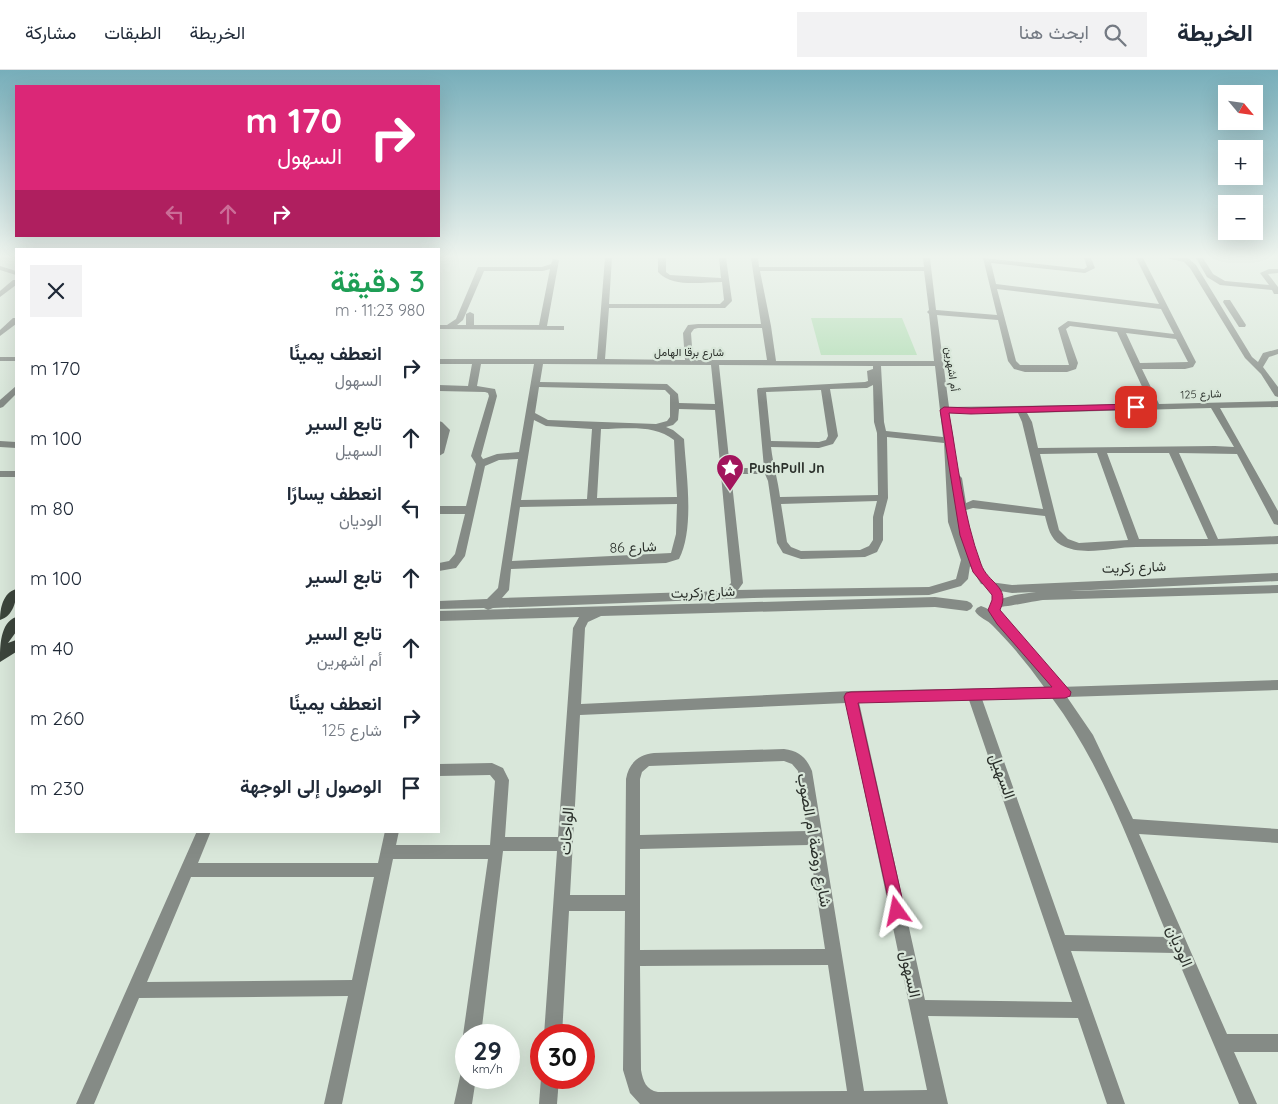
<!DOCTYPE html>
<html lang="ar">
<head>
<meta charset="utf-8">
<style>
  :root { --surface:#fff; --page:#f2f2f3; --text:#1f2937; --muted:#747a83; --line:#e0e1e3 }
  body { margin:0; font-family:Quicksand,Vazirmatn,sans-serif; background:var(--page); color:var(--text); direction:rtl; height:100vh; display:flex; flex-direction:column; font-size:19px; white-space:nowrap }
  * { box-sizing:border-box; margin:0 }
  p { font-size:16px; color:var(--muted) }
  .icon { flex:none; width:28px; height:28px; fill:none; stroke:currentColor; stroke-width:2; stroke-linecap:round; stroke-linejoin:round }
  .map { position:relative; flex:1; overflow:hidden; direction:ltr }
  .side { position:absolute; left:15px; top:178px; width:425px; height:585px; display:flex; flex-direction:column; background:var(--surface); border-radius:0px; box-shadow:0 5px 20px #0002; direction:rtl }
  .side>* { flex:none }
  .guide { position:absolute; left:15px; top:15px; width:425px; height:152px; border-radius:0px; box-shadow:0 5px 20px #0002; direction:rtl; background:#db2777; color:#fff; overflow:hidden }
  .needle { width:32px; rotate:119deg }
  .buttons { position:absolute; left:1218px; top:15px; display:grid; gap:10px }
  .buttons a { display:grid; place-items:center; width:45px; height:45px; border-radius:0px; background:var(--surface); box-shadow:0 5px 20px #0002; font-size:25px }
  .speed { position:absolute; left:455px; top:954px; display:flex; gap:10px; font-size:25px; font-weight:700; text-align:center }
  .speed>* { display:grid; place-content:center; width:65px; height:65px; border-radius:50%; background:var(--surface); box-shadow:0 5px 20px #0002; line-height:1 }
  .speed small { font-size:12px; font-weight:400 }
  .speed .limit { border:8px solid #d22; background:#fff; color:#111 }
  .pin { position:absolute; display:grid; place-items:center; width:42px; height:42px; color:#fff; margin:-21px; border-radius:10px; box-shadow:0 2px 8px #0006 }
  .me { position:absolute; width:55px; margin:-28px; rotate:348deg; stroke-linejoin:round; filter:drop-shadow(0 0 4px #0008) }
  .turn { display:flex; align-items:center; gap:18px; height:105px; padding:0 15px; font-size:22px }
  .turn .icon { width:65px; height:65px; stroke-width:2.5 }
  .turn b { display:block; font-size:35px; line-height:42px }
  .lanes { display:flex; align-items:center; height:48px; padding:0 15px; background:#0003; justify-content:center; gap:25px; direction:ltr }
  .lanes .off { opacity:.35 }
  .round { display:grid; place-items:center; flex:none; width:52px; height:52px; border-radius:0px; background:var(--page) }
  .summary { display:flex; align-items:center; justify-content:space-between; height:85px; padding:0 15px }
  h1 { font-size:30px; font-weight:600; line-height:38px; color:#1e9e55 }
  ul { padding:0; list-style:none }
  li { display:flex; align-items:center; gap:15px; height:70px; padding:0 15px }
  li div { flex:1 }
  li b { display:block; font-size:19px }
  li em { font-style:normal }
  header { display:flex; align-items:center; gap:30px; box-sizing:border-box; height:70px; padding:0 25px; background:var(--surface); border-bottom:1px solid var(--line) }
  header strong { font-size:24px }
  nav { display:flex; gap:28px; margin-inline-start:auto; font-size:18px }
  .search { width:350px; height:45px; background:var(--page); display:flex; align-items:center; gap:12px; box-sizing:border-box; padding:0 18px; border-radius:0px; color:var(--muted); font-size:19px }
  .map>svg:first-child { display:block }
  .green { fill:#b1ddb4 }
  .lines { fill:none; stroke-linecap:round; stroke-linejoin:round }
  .minor { fill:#858b86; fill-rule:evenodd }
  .major { fill:#3c453c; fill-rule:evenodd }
  .route { fill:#db2777; stroke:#8e194d }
  .labels { text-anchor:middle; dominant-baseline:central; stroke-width:4.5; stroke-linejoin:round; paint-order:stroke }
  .far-street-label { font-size:11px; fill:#2b302b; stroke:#d9e7da }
  .poi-label { font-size:14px; font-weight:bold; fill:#2b302b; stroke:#d9e7da; text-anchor:start }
  .street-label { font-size:14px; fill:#2b302b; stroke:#d9e7da }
  .near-street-label { font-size:16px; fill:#2b302b; stroke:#d9e7da }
</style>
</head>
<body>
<header>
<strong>الخريطة</strong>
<div class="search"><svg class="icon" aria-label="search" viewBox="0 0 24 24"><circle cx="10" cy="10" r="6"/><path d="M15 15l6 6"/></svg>ابحث هنا</div>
<nav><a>الخريطة</a><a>الطبقات</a><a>مشاركة</a></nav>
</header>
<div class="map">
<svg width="1278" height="1034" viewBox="0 0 1278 1034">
  <rect width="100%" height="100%" fill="#d9e7da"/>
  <polygon class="green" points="811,248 902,248 917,285 821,285"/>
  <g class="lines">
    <g class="minor">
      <path d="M605,188H612L609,234H720L724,230L722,212C703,212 672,218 658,202V188H666V202L670,205L721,208L719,188H726L732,231L725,238H609L605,289L685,290L683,263L688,255L698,254H761L751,188H758L759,197H924L923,188H930L936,240L997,245L983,188L1084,199L1087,197L1084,188H1091L1095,198L1085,203L991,193L996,214L1159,234L1136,188H1143L1196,292L1193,297L1185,299H1142L1159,334L1278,331V337L1220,338L1278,441V455L1274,454L1237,384L1179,383L1218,469L1278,466V474C1231,476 1184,476 1136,477C1113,477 1083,487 1061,475C1050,469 1048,457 1045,446L973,438L966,440L973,475L977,488L990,512L1012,515L1278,503V511L1070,521L1278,515V523L1043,530C1034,531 997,539 993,537L991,534L993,531L1015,525L1036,522L1012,523L988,519L987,515L981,514L970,496L968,509L961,516L929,525L753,528L493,538L488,540L484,538L439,539V531L487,529L498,518L518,389L499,390L485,396L465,486L456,498L439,501V493L449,491L455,484L465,444H439V436H466L476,394L471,386L489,326L488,323L485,322L439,321V315L468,316L472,294H439V289H597ZM760,201H924L929,240L927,242L929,244L934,291H776L771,256ZM997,219L1161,239L1174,264L1068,251L1058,258L1069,295H1020L1016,291ZM937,245L998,250L1008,291L1014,299L1025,302H1067L1076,299L1078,293L1066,259L1070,256L1117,262L1150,334L949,337ZM698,258H762L767,290H693L691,263L694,259ZM1126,263L1176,269L1188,292L1140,293ZM481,294H534L519,382L497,384L483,389L481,386L497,326L495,319L477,316ZM543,294L711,295L715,334L679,333L678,324L667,314L540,312ZM719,295L873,296V299L867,301L868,311L865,312L758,318L757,320L764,398H730ZM881,296H935L943,367L886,361L884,352ZM873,315L874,352L877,363L878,425L780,427C778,410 773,395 771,377L819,378L833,374L838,366L830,319L867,318ZM539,317L665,320L670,325V347L667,351L656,354L548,350L535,343ZM821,320L828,366L826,370L819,372L771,371L766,322ZM1211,338L1234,377L1215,376L1038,378L1032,352L1027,343ZM679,339L715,340L731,513L724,521L502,528L509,520L511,499L666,493L679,489C695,458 686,403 684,369L673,360L666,357L673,355L678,350ZM949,343H1018L1022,352L1043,439L973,430L966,433L962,408L960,406L955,405L954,371ZM534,350L546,356L592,359L587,429L521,430ZM601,359C626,359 654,354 674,370L677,427L597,428ZM887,367L944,373L948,452L961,490L956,509L929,517L738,520L743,513L731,404H765L768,411L777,473L783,483L801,489L865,487L877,482L883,470V447L888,428ZM1097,383L1128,470L1079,473L1068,469L1059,460L1040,384ZM1107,383H1169L1208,469H1139ZM877,431L873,447V470L869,476L860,480L801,481L791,477L787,472L781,434ZM677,434L676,464L671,483L512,491L520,437Z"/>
      <polygon points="1167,188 1188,188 1196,195 1252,287 1258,292 1263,283 1278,279 1278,284 1269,287 1263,297 1278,317 1278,327 1275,326 1261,304 1245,288 1190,198 1184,192"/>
      <polygon points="1196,188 1203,188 1213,204 1225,211 1269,215 1260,203 1269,199 1278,199 1278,203 1268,204 1278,217 1278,224 1274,224 1272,220 1220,215 1207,207"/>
      <path d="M553,189L559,190L547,256H564V260L439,259V255H447L456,249L478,197H542L551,194ZM550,199L539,255H474V244L470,242L466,244V255H457L463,250L484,201H543Z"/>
      <polygon points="0,196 16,201 16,205 0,200"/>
      <polygon points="13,210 16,210 16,215 0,227 0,221"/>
      <polygon points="1224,230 1230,230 1246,255 1245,257 1239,257 1223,232"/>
      <polygon points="13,248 16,248 16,254 0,266 0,260"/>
      <rect x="0" y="287" width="16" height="4"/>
      <polygon points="16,316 16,324 3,337 0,338 0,330"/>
      <polygon points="439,351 442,352 450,360 444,383 439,386"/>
      <polygon points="0,371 16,372 16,378 0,377"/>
      <rect x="0" y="401" width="16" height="6"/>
      <path d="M935,527L967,531L971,533L973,536L971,539L967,541L935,537L601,546L588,552L585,558L581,634L851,621L1044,617C1029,596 1012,575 993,556C988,550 979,548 975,541L977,538L981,536C1008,545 1041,594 1059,617L1278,610V620L1067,627L1093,665L1133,749L1278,759V773L1139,764L1227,964H1278V982H1234L1257,1034H1239L1175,883L1071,881L1125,1034H1107L1078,948L928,946L948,1034H640L630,1023L623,1000L625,841H569L562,965H544L557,781H503L481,965H466V971L463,965L488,789H393L342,1034H324L348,926L139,928L94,1034H76L197,761H211L198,793H378L385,761H399L396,775H490L495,711L490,705L439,706V694L492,693L503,698L509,710L505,767H558L573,558L579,547L439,551V541ZM1052,628C1105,699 1134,786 1168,867L1065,865L982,629ZM969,630L1072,932L925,930L859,632ZM846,633L927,1020L864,1021L812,701C806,687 799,681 784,679L654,683C638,685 629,693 626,709L625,825H570L580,645ZM784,691L792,694L798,701L807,761L640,765V709L642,702L649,696ZM809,775L825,879L640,880V779ZM191,807H374L352,910L147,912ZM828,895L847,1021L658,1022C646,1020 643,1011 641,1000L640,896Z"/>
      <polygon points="466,1000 466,1008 476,1008 472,1034 454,1034 461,1002"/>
      <polygon points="541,1008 559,1008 557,1034 539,1034"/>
    </g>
    <g class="major">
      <path d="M16,519C17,531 13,546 0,550C0,538 3,523 16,519Z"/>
      <path d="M16,547V562L8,573L16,570V582L0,592C0,576 0,553 16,547Z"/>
    </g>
  </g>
  <linearGradient id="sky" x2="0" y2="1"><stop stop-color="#77aeba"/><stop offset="0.56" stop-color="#eef4ee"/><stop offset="1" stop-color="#eef4ee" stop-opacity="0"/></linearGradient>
  <rect width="1278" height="333" fill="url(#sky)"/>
  <path class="route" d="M1136,334L1140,337L1139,339L971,344L949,343C958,393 963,446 981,494C988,514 1011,516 1000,540L1071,622L1070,626L1065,628L858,633L905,841L903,846L897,849L892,846L844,627L846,623L851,622L1052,617L997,554L988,540L992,530V525L973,502L960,465L940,340L944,337L971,338Z"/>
  <defs>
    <symbol id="sight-pin" viewBox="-11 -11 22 30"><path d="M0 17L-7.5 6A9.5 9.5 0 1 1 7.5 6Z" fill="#a2145c" stroke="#d9e7da"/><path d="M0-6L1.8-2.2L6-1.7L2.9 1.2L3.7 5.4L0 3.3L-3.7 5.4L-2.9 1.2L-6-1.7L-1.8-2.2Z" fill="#fff"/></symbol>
  </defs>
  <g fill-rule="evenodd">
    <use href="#sight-pin" x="714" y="382" width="32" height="43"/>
  </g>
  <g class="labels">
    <g class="far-street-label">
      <text x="689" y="282">شارع برقا الهامل</text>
      <text transform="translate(952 299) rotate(82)">أم اشهرين</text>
      <text transform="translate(1201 324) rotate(-2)">شارع 125</text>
    </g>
    <g class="poi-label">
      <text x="749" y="398">PushPull Jn</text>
    </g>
    <g class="street-label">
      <text transform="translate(633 477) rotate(-2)">شارع 86</text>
      <text transform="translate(1134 497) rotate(-2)">شارع زكريت</text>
      <text transform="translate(703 522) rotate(-2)">شارع زكريت</text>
    </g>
    <g class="near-street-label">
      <text transform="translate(1003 706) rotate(70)">السهيل</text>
      <text transform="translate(566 761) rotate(-86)">الواحات</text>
      <text transform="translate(815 770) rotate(80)">شارع روضة ام الصوب</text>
      <text transform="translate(1180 876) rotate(67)">الوديان</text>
      <text transform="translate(911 904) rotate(78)">السهول</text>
    </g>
  </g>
</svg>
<div class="buttons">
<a><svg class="needle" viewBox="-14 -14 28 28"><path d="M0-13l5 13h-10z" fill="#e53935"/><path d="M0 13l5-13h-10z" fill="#747a83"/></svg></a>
<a>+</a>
<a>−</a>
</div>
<div class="speed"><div>29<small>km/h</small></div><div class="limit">30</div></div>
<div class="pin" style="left:1136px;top:337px;background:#d93025"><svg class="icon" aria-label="arrive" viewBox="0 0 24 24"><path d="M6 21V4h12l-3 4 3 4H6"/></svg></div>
<svg class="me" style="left:897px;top:841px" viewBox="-20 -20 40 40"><path d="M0-17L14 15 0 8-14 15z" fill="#db2777" stroke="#fff" stroke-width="4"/></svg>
<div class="guide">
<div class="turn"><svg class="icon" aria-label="right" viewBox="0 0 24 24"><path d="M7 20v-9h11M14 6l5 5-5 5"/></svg><div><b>170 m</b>السهول</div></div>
<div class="lanes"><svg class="icon off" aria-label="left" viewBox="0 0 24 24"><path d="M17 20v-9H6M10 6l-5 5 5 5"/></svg><svg class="icon off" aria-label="ahead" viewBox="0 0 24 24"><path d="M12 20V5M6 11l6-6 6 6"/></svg><svg class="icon" aria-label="right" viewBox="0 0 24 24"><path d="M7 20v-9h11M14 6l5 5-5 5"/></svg></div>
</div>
<section class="side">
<div class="summary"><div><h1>3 دقيقة</h1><p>980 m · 11:23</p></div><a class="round"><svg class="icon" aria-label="close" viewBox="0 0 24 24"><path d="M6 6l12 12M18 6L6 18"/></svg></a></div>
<ul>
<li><svg class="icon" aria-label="right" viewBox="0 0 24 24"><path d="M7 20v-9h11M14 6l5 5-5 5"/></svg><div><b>انعطف يمينًا</b><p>السهول</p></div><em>170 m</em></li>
<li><svg class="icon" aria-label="ahead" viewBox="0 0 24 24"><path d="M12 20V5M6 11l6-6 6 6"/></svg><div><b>تابع السير</b><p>السهيل</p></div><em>100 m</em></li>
<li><svg class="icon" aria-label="left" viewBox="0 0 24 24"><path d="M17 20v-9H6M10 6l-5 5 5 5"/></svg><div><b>انعطف يسارًا</b><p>الوديان</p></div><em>80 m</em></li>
<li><svg class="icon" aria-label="ahead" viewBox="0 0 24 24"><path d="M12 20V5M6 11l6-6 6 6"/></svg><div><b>تابع السير</b></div><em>100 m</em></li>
<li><svg class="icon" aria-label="ahead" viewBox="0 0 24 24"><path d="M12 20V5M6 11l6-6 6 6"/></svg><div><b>تابع السير</b><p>أم اشهرين</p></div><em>40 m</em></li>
<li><svg class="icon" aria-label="right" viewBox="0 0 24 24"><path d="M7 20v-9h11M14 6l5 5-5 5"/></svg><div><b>انعطف يمينًا</b><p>شارع 125</p></div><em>260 m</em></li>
<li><svg class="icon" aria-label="arrive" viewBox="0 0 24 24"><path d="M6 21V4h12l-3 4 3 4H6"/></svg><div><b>الوصول إلى الوجهة</b></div><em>230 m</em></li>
</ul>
</section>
</div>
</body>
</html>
